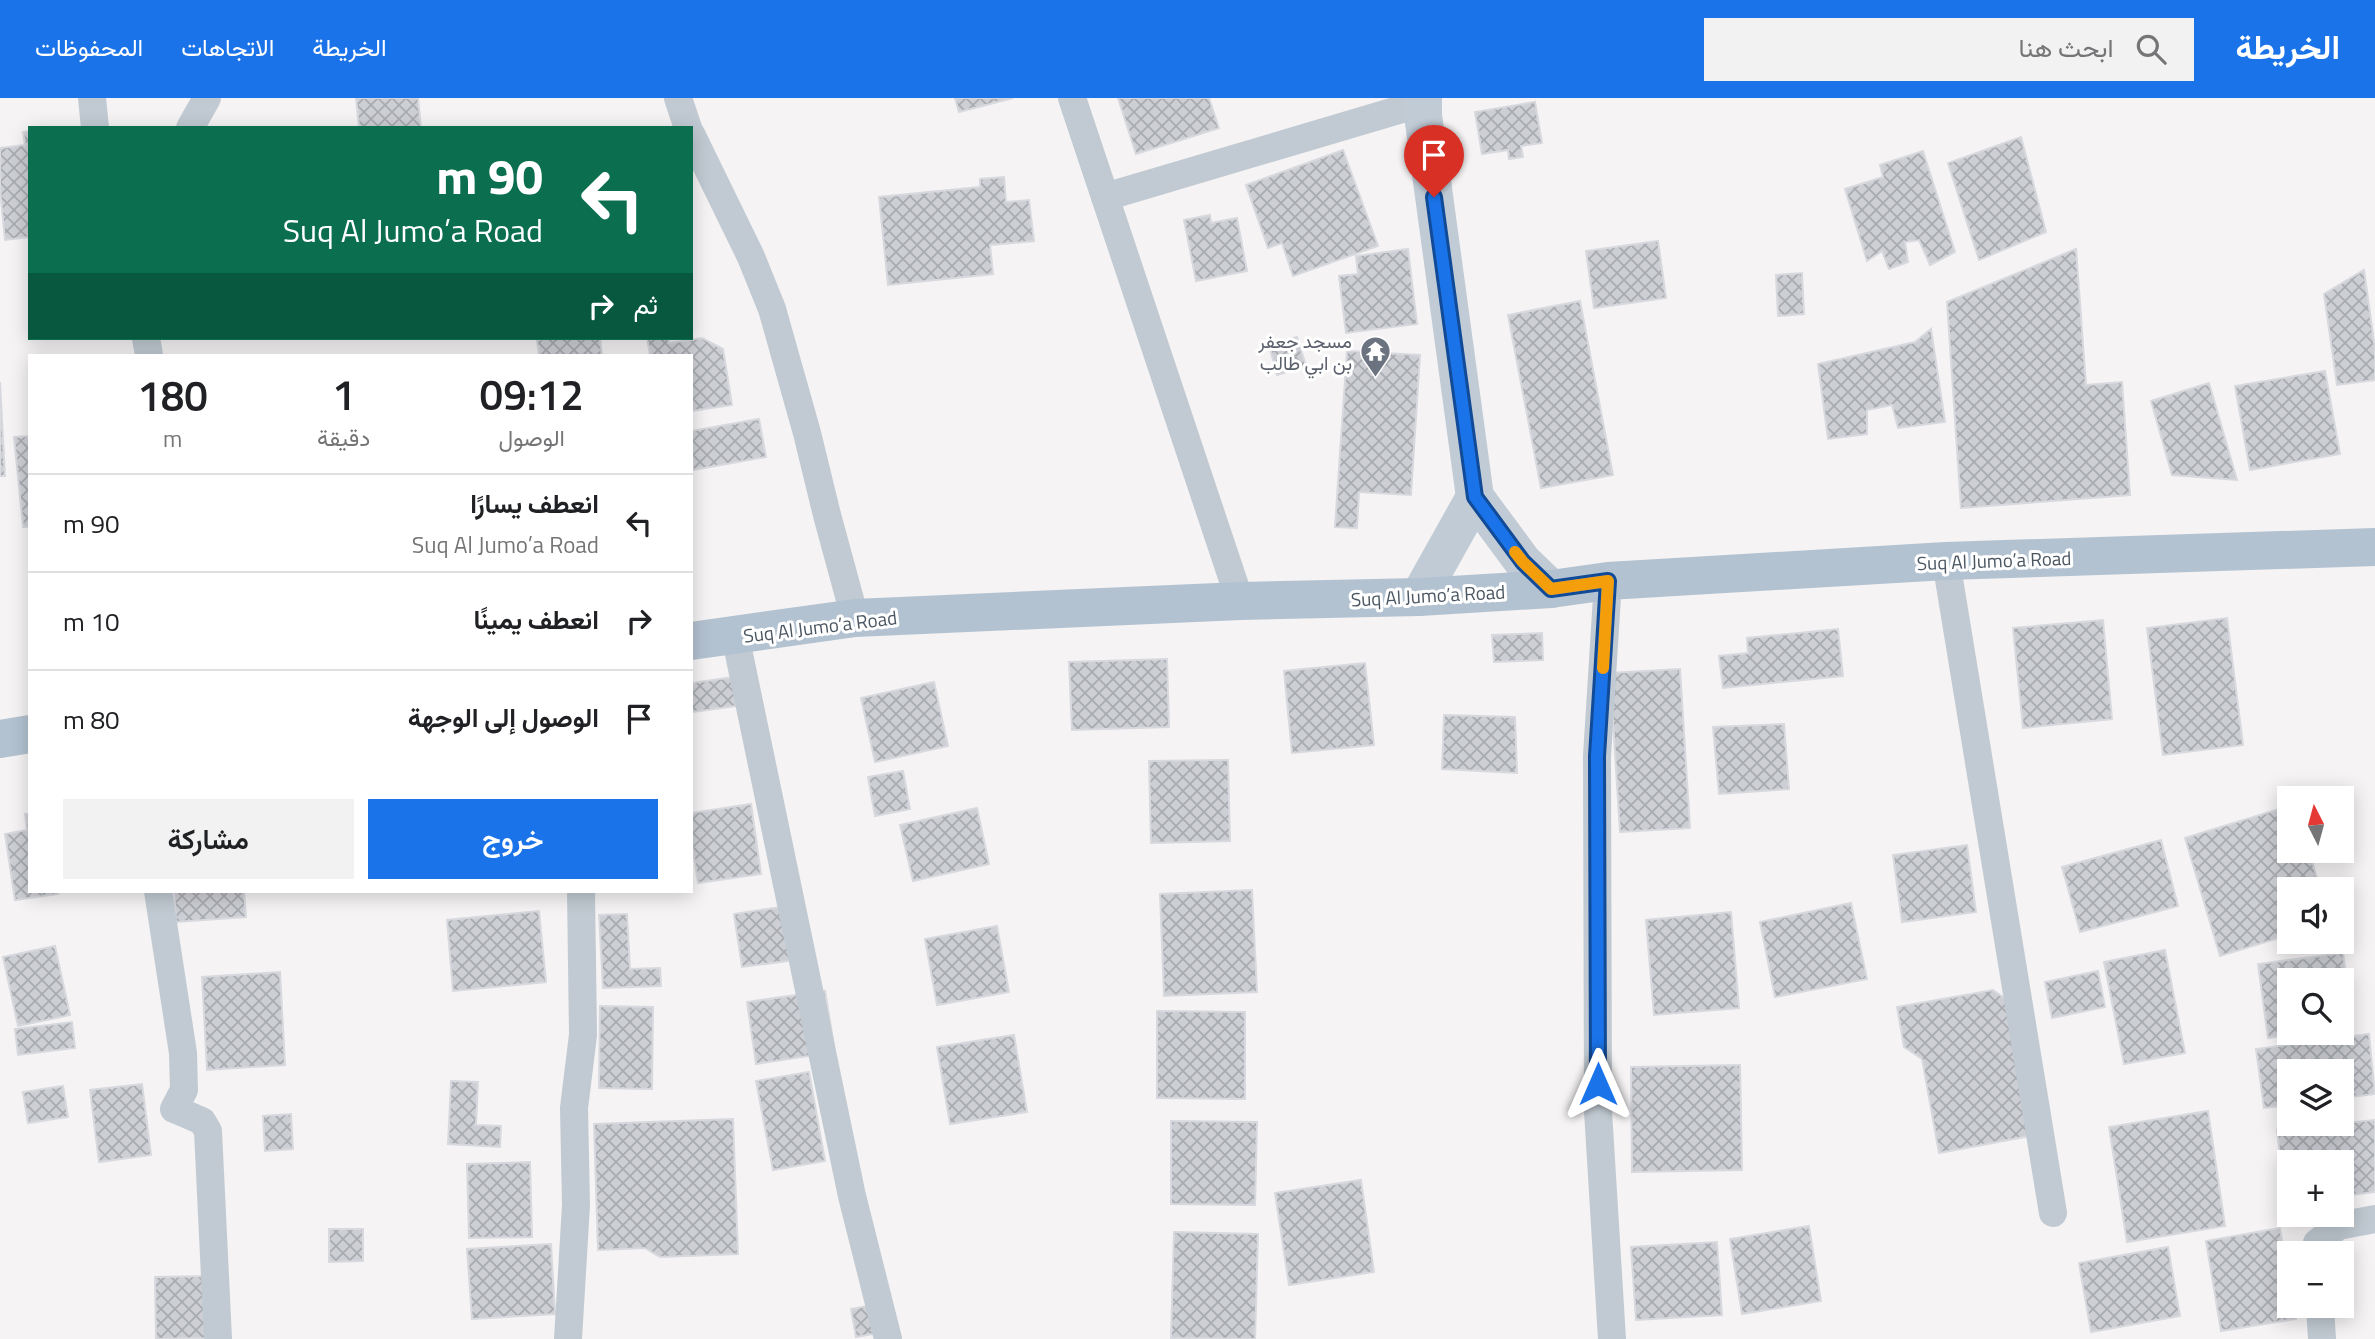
<!DOCTYPE html>
<html lang="ar">
<head>
<meta charset="utf-8">
<style>
  :root { --surface:#fff; --page:#f2f2f2; --text:#202124; --muted:#757577; --line:#e0e0e0; --accent:#1a73e8 }
  body { margin:0; font-family:"Titillium Web",Vazirmatn,sans-serif; background:var(--page); color:var(--text); direction:rtl; height:100vh; display:flex; flex-direction:column; font-size:26px; white-space:nowrap }
  * { box-sizing:border-box; margin:0 }
  p { font-size:23px; color:var(--muted) }
  .icon { flex:none; width:38px; height:38px; fill:none; stroke:currentColor; stroke-width:2; stroke-linecap:round; stroke-linejoin:round }
  .map { position:relative; flex:1; overflow:hidden; direction:ltr }
  .details { position:absolute; left:28px; top:256px; width:665px; height:539px; display:flex; flex-direction:column; background:var(--surface); border-radius:0px; box-shadow:0 4px 18px #0003; direction:rtl }
  .details>* { flex:none }
  .hud { position:absolute; left:28px; top:28px; width:665px; height:214px; border-radius:0px; box-shadow:0 4px 18px #0003; direction:rtl; background:#0b6e4f; color:#fff; overflow:hidden }
  .needle { width:46px; rotate:354deg }
  .buttons { position:absolute; left:2277px; top:688px; display:grid; gap:14px }
  .buttons a { display:grid; place-items:center; width:77px; height:77px; border-radius:0px; background:var(--surface); box-shadow:0 4px 18px #0003; font-size:35px }
  .pin { position:absolute; display:grid; place-items:center; width:60px; height:60px; color:#fff; margin:-72px -30px; border-radius:50% 50% 50% 0; rotate:-45deg; box-shadow:0 0 7px #0007 }
  .pin .icon { rotate:45deg }
  .me { position:absolute; width:77px; margin:-38px; rotate:0deg; stroke-linejoin:round; filter:drop-shadow(0 0 5px #0008) }
  .turn { display:flex; align-items:center; gap:24px; height:147px; padding:0 35px; font-size:32px }
  .turn .icon { width:91px; height:91px; stroke-width:2.5 }
  .turn b { display:block; font-size:49px; line-height:60px }
  .then { display:flex; align-items:center; height:66px; padding:0 35px; background:#0003; gap:14px; font-size:26px }
  .eta { display:flex; justify-content:space-evenly; align-items:center; height:119px; text-align:center }
  .eta b { font-size:42px; font-weight:600; line-height:49px }
  .action { display:flex; gap:14px; margin-top:auto; padding:14px 35px }
  .action a { flex:1; height:80px; border-radius:0px; background:var(--accent); color:#fff; font-size:28px; font-weight:600; line-height:80px; text-align:center }
  .action a+a { background:var(--page); color:var(--text) }
  ul { padding:0; list-style:none }
  li { display:flex; align-items:center; gap:21px; height:98px; padding:0 35px; border-top:2px solid var(--line) }
  li div { flex:1 }
  li b { display:block; font-size:26px }
  li em { font-style:normal }
  header { display:flex; align-items:center; gap:42px; box-sizing:border-box; height:98px; padding:0 35px; background:var(--accent); color:#fff }
  header strong { font-size:33px }
  nav { display:flex; gap:38px; margin-inline-start:auto; font-size:24px }
  .search { width:490px; height:63px; background:var(--page); display:flex; align-items:center; gap:18px; box-sizing:border-box; padding:0 24px; border-radius:0px; color:var(--muted); font-size:26px }
  .map>svg:first-child { display:block }
  .building { fill:url(#building-cross-hatch); stroke:#d7d9de; stroke-width:2 }
  .lines { fill:none; stroke-linecap:round; stroke-linejoin:round }
  .street { stroke:#c1cad2; stroke-width:28 }
  .secondary { stroke:#c1cbd6; stroke-width:38 }
  .primary { stroke:#b3c2d1; stroke-width:38 }
  .route-casing { stroke:#114b97; stroke-width:18 }
  .route { stroke:#1a73e8; stroke-width:12 }
  .slow { stroke:#f59e0b; stroke-width:12 }
  .labels { text-anchor:middle; dominant-baseline:central; stroke-width:6; stroke-linejoin:round; paint-order:stroke }
  .worship-label { font-size:19px; fill:#5b616d; stroke:#fff; text-anchor:end }
  .street-label { font-size:19px; fill:#4a5661; stroke:#fff }
</style>
</head>
<body>
<header>
<strong>الخريطة</strong>
<div class="search"><svg class="icon" aria-label="search" viewBox="0 0 24 24"><circle cx="10" cy="10" r="6"/><path d="M15 15l6 6"/></svg>ابحث هنا</div>
<nav><a>الخريطة</a><a>الاتجاهات</a><a>المحفوظات</a></nav>
</header>
<div class="map">
<svg width="2375" height="1241" viewBox="0 0 2375 1241">
  <defs>
    <pattern id="building-cross-hatch" width="8" height="8" patternUnits="userSpaceOnUse" patternTransform="scale(1.75)"><rect width="8" height="8" fill="#cdcfd5"/><path d="M0 0l8 8M0 8l8-8" fill="none" stroke="#a8abb0"/></pattern>
  </defs>
  <rect width="100%" height="100%" fill="#f5f3f3"/>
  <g class="building">
    <polygon points="356,0 418,0 421,30 359,30"/>
    <polygon points="955,0 1013,0 959,14"/>
    <polygon points="1118,0 1209,0 1219,30 1136,56"/>
    <polygon points="1535,4 1542,45 1521,48 1523,59 1509,61 1508,52 1482,56 1475,14"/>
    <polygon points="30,33 30,139 5,142 0,91 0,50 25,47 23,34"/>
    <polygon points="2021,39 2046,134 1979,162 1948,65"/>
    <polygon points="1343,52 1378,148 1293,178 1282,145 1268,150 1246,87"/>
    <polygon points="1923,53 1955,154 1930,167 1919,142 1905,144 1908,164 1889,171 1882,153 1867,163 1845,91 1883,79 1880,67"/>
    <polygon points="1004,79 1006,104 1029,102 1034,143 990,147 993,176 888,187 879,99 980,89 980,81"/>
    <polygon points="1210,117 1211,125 1237,120 1247,173 1196,183 1184,122"/>
    <polygon points="1658,143 1666,200 1594,210 1586,153"/>
    <polygon points="1408,151 1417,226 1346,235 1339,178 1358,176 1356,158"/>
    <polygon points="2076,151 2086,287 2122,284 2130,397 1961,410 1947,204"/>
    <polygon points="2364,172 2375,251 2375,282 2337,287 2324,196"/>
    <polygon points="1802,175 1804,216 1778,218 1776,177"/>
    <polygon points="1580,203 1613,377 1541,390 1508,217"/>
    <polygon points="1931,231 1945,324 1898,330 1892,307 1867,312 1867,336 1828,341 1818,266 1915,244"/>
    <polygon points="1297,239 1306,268 1277,277 1269,247"/>
    <polygon points="554,240 600,240 602,257 539,257 537,242"/>
    <polygon points="647,240 668,240 669,245 702,240 723,251 732,307 691,313 691,257 650,257"/>
    <polygon points="1347,253 1420,257 1411,397 1359,394 1357,430 1335,429"/>
    <polygon points="2325,273 2340,356 2250,372 2235,288"/>
    <polygon points="0,284 5,378 0,378"/>
    <polygon points="2209,285 2237,382 2172,377 2151,303"/>
    <polygon points="759,321 766,359 693,372 691,333"/>
    <polygon points="30,338 30,429 23,429 14,339"/>
    <polygon points="2227,520 2243,647 2163,657 2147,530"/>
    <polygon points="2103,522 2112,621 2023,630 2013,530"/>
    <polygon points="1838,531 1843,578 1723,590 1719,558 1748,555 1747,540"/>
    <polygon points="1542,535 1543,562 1494,564 1492,537"/>
    <polygon points="1167,561 1169,629 1072,632 1069,564"/>
    <polygon points="1365,565 1374,647 1292,655 1284,573"/>
    <polygon points="1680,571 1690,730 1620,734 1610,575"/>
    <polygon points="741,578 744,607 692,614 691,585"/>
    <polygon points="934,584 948,648 875,664 861,600"/>
    <polygon points="1444,617 1515,619 1517,675 1442,671"/>
    <polygon points="1784,626 1789,691 1719,696 1713,629"/>
    <polygon points="1228,662 1230,743 1151,745 1149,663"/>
    <polygon points="903,673 910,711 875,718 868,679"/>
    <polygon points="751,706 761,776 698,785 691,740 691,715"/>
    <polygon points="2289,708 2289,752 2309,752 2320,791 2289,791 2289,837 2220,858 2185,740"/>
    <polygon points="977,710 989,766 913,783 900,727"/>
    <polygon points="25,716 30,716 30,793 57,793 58,796 15,802 5,736 27,732"/>
    <polygon points="2161,742 2178,808 2080,834 2062,769"/>
    <polygon points="1967,747 1976,814 1902,824 1893,757"/>
    <polygon points="1252,792 1257,894 1164,898 1160,796"/>
    <polygon points="174,793 244,793 246,819 176,824"/>
    <polygon points="1851,805 1867,881 1775,899 1760,824"/>
    <polygon points="795,807 803,861 742,869 734,816"/>
    <polygon points="539,813 546,884 453,893 447,822"/>
    <polygon points="1731,814 1739,910 1654,917 1646,822"/>
    <polygon points="627,816 630,871 660,870 661,888 603,890 599,817"/>
    <polygon points="997,828 1009,894 937,907 925,841"/>
    <polygon points="55,848 70,917 18,928 3,859"/>
    <polygon points="2165,852 2185,955 2124,966 2104,864"/>
    <polygon points="2343,855 2353,929 2342,930 2342,882 2289,882 2289,934 2311,934 2268,940 2258,866"/>
    <polygon points="2098,873 2105,909 2052,920 2045,884"/>
    <polygon points="280,874 285,967 207,972 202,879"/>
    <polygon points="1993,892 2016,908 2040,1036 1939,1055 1922,961 1904,949 1897,909"/>
    <polygon points="825,893 835,954 756,966 747,904"/>
    <polygon points="600,908 653,909 652,991 599,990"/>
    <polygon points="1157,913 1245,914 1245,1001 1157,1000"/>
    <polygon points="72,924 75,950 18,957 15,931"/>
    <polygon points="2369,936 2375,996 2342,1000 2342,973 2289,973 2289,1007 2264,1010 2256,951"/>
    <polygon points="1014,937 1027,1014 950,1026 937,949"/>
    <polygon points="1740,967 1742,1072 1632,1074 1631,969"/>
    <polygon points="809,974 825,1063 773,1072 756,983"/>
    <polygon points="451,983 478,984 476,1027 501,1028 500,1049 448,1046"/>
    <polygon points="142,986 151,1057 99,1064 90,992"/>
    <polygon points="63,988 68,1019 28,1025 23,994"/>
    <polygon points="2208,1013 2225,1128 2127,1144 2109,1029"/>
    <polygon points="291,1016 293,1051 265,1053 263,1018"/>
    <polygon points="733,1021 738,1156 660,1159 645,1150 598,1152 594,1026"/>
    <polygon points="2375,1022 2375,1094 2342,1098 2342,1064 2289,1064 2289,1103 2285,1104 2277,1032"/>
    <polygon points="1171,1023 1257,1024 1255,1107 1171,1106"/>
    <polygon points="530,1064 532,1139 469,1140 467,1066"/>
    <polygon points="1361,1082 1374,1174 1289,1187 1275,1095"/>
    <polygon points="1809,1128 1821,1203 1742,1216 1730,1141"/>
    <polygon points="2280,1130 2289,1182 2289,1208 2293,1208 2296,1221 2221,1233 2206,1143"/>
    <polygon points="329,1131 363,1131 363,1163 329,1164"/>
    <polygon points="1174,1134 1258,1136 1255,1241 1171,1240"/>
    <polygon points="1717,1144 1722,1217 1636,1222 1631,1149"/>
    <polygon points="551,1146 555,1216 472,1221 467,1151"/>
    <polygon points="2168,1149 2180,1218 2091,1234 2079,1165"/>
    <polygon points="209,1178 210,1240 156,1241 155,1179"/>
    <polygon points="884,1205 889,1233 856,1239 851,1211"/>
  </g>
  <g class="lines">
    <g class="street">
      <polyline points="92,0 95,30"/>
      <polyline points="678,0 688,30"/>
      <polyline points="1072,0 1240,503"/>
      <polyline points="190,30 207,0"/>
      <polyline points="691,36 751,159 772,211 807,335 827,417 855,520"/>
      <polyline points="1105,99 1422,5"/>
      <polyline points="146,240 149,257"/>
      <polyline points="1946,463 2053,1115"/>
      <polyline points="1608,483 1597,658 1598,1013 1612,1241"/>
      <polyline points="735,537 852,1098 888,1241"/>
      <polyline points="158,793 183,955 184,992 174,1011 202,1023 208,1033 218,1241"/>
      <polyline points="2316,1155 2317,1145 2338,1128 2375,1121"/>
      <polyline points="2320,1208 2322,1241"/>
      <polyline points="568,1241 576,1107 574,1010 583,937 581,793"/>
    </g>
    <g class="secondary">
      <polyline points="1423,0 1423,17 1475,399 1523,464 1551,491"/>
      <polyline points="1419,499 1475,399"/>
    </g>
    <g class="primary">
      <polyline points="691,543 855,520 1240,503 1419,499 1551,491 1608,483 1946,463 2375,449"/>
      <polyline points="0,641 30,636"/>
    </g>
  </g>
  <g class="lines">
    <defs>
      <polyline id="route" points="1434,99 1475,399 1523,464 1551,491 1608,483 1597,658 1598,986"/>
    </defs>
    <use href="#route" class="route-casing"/>
    <use href="#route" class="route"/>
    <polyline class="slow" points="1515,454 1523,464 1551,491 1608,483 1603,570"/>
  </g>
  <defs>
    <symbol id="temple-pin" viewBox="-11 -11 22 30"><path d="M0 17L-7.5 6A9.5 9.5 0 1 1 7.5 6Z" fill="#6b7280" stroke="#fff"/><path d="M0-6L5-2H3V0L6.5 2.5H4V6H1.5V3h-3V6H-4V2.5H-6.5L-3 0V-2H-5Z" fill="#fff"/></symbol>
  </defs>
  <g fill-rule="evenodd">
    <use href="#temple-pin" x="1358" y="236" width="35" height="47"/>
  </g>
  <g class="labels">
    <g class="worship-label">
      <text x="1352" y="242">مسجد جعفر<tspan x="1352" dy="22">بن ابي طالب</tspan></text>
    </g>
    <g class="street-label">
      <text transform="translate(1994 462) rotate(-2)">Suq Al Jumo’a Road</text>
      <text transform="translate(1428 497) rotate(-3)">Suq Al Jumo’a Road</text>
      <text transform="translate(820 528) rotate(-7)">Suq Al Jumo’a Road</text>
    </g>
  </g>
</svg>
<div class="buttons">
<a><svg class="needle" viewBox="-14 -14 28 28"><path d="M0-13l5 13h-10z" fill="#e53935"/><path d="M0 13l5-13h-10z" fill="#757577"/></svg></a>
<a><svg class="icon" aria-label="sound" viewBox="0 0 24 24"><path d="M4 9h4l5-4v14l-5-4H4zM17 9q2 3 0 6"/></svg></a>
<a><svg class="icon" aria-label="search" viewBox="0 0 24 24"><circle cx="10" cy="10" r="6"/><path d="M15 15l6 6"/></svg></a>
<a><svg class="icon" aria-label="layers" viewBox="0 0 24 24"><path d="M12 4l9 5-9 5-9-5zM3 14l9 5 9-5"/></svg></a>
<a>+</a>
<a>−</a>
</div>
<div class="pin" style="left:1434px;top:99px;background:#d93025"><svg class="icon" aria-label="arrive" viewBox="0 0 24 24"><path d="M6 21V4h12l-3 4 3 4H6"/></svg></div>
<svg class="me" style="left:1598px;top:986px" viewBox="-20 -20 40 40"><path d="M0-17L14 15 0 8-14 15z" fill="#1a73e8" stroke="#fff" stroke-width="4"/></svg>
<div class="hud">
<div class="turn"><svg class="icon" aria-label="left" viewBox="0 0 24 24"><path d="M17 20v-9H6M10 6l-5 5 5 5"/></svg><div><b>90 m</b>Suq Al Jumo’a Road</div></div>
<div class="then">ثم<svg class="icon" aria-label="right" viewBox="0 0 24 24"><path d="M7 20v-9h11M14 6l5 5-5 5"/></svg></div>
</div>
<section class="details">
<div class="eta">
<div><b>09:12</b><p>الوصول</p></div>
<div><b>1</b><p>دقيقة</p></div>
<div><b>180</b><p>m</p></div>
</div>
<ul>
<li><svg class="icon" aria-label="left" viewBox="0 0 24 24"><path d="M17 20v-9H6M10 6l-5 5 5 5"/></svg><div><b>انعطف يسارًا</b><p>Suq Al Jumo’a Road</p></div><em>90 m</em></li>
<li><svg class="icon" aria-label="right" viewBox="0 0 24 24"><path d="M7 20v-9h11M14 6l5 5-5 5"/></svg><div><b>انعطف يمينًا</b></div><em>10 m</em></li>
<li><svg class="icon" aria-label="arrive" viewBox="0 0 24 24"><path d="M6 21V4h12l-3 4 3 4H6"/></svg><div><b>الوصول إلى الوجهة</b></div><em>80 m</em></li>
</ul>
<div class="action"><a>خروج</a><a>مشاركة</a></div>
</section>
</div>
</body>
</html>
